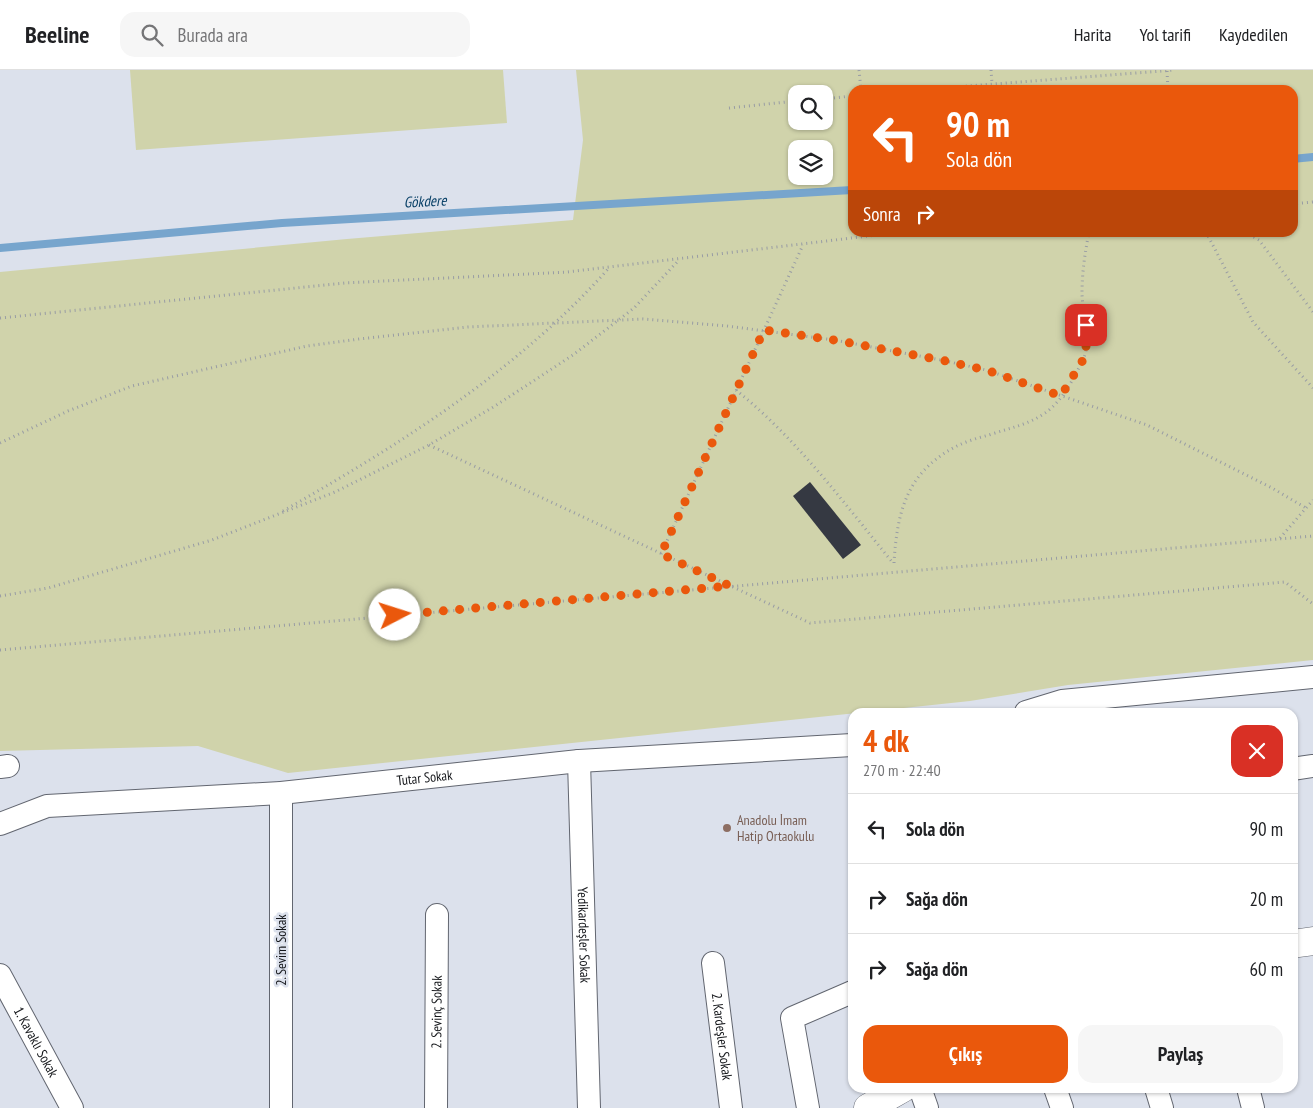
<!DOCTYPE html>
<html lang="tr">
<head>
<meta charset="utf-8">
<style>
  :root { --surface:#fff; --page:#f6f6f6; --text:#202124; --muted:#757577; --line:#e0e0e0; --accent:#ea580c }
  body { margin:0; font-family:"PT Sans Narrow",sans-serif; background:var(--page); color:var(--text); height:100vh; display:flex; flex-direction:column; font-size:19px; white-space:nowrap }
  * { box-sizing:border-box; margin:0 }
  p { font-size:16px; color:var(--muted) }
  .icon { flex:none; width:28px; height:28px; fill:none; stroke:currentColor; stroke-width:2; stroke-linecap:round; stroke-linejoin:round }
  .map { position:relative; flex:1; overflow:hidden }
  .side { position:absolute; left:848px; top:638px; width:450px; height:385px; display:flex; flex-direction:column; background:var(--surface); border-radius:15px; box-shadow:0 1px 4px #0004 }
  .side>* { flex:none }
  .top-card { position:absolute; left:848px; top:15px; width:450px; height:152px; border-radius:15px; box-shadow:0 1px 4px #0004; background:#ea580c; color:#fff; overflow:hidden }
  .fabs { position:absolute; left:788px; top:15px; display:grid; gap:10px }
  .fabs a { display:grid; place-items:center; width:45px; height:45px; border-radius:10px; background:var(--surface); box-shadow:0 1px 4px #0004; font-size:25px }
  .pin { position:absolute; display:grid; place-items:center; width:42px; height:42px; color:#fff; margin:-21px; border-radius:10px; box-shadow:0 2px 8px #0006 }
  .me { position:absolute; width:55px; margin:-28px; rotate:85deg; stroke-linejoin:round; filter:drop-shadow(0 0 4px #0008) }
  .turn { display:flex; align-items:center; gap:18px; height:105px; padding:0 15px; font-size:22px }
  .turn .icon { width:65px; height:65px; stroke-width:2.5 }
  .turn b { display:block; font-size:35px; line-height:42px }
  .then { display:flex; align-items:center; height:48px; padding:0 15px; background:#0003; gap:10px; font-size:19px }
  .round { display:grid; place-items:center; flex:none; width:52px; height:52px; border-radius:15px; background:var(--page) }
  .summary { display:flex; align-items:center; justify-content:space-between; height:85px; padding:0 15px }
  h1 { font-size:30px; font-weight:600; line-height:38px; color:var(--accent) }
  .primary-button { display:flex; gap:10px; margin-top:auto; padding:10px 15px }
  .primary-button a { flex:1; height:58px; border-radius:15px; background:var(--accent); color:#fff; font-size:20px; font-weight:600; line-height:58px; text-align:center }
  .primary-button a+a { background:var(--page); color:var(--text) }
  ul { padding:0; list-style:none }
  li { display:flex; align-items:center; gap:15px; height:70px; padding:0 15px; border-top:1px solid var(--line) }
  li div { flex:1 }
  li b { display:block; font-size:19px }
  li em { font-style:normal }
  header { display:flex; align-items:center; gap:30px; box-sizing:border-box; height:70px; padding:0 25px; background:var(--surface); border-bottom:1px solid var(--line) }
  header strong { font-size:24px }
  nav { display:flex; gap:28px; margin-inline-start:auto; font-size:18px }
  .search { width:350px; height:45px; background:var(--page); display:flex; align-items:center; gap:12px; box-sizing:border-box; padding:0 18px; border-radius:15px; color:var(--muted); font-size:19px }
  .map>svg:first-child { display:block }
  .green { fill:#d0d3ab; fill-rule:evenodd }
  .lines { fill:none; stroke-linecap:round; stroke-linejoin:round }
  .stream { stroke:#77a5cd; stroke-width:8 }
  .building { fill:#353942 }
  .street-casing { stroke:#626670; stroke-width:24 }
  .secondary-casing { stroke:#626670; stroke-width:29 }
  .path { stroke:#989ca4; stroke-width:3; stroke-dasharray:1 4; stroke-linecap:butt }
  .street { stroke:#fff; stroke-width:22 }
  .secondary { stroke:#fff; stroke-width:28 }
  .route { stroke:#ea580c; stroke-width:9; stroke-dasharray:0 16.2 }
  .education-dot { fill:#8d6e63; stroke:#dce1ec; stroke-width:2 }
  .labels { text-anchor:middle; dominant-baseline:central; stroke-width:5; stroke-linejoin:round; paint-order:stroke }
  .street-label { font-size:14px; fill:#15171b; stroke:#dce1ec }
  .education-label { font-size:14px; fill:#785e54; stroke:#dce1ec; text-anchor:start }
  .water-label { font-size:15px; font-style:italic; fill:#073f66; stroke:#dce1ec }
</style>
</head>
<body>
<header>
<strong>Beeline</strong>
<div class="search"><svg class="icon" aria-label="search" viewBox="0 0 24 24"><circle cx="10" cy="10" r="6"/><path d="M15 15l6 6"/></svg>Burada ara</div>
<nav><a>Harita</a><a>Yol tarifi</a><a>Kaydedilen</a></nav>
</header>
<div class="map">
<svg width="1313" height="1038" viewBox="0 0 1313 1038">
  <rect width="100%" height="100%" fill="#dce1ec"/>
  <g class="green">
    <polygon points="130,0 503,0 507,53 136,80"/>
    <path d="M576,0H1313V590L1068,615L970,631L288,703L198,676L0,681V202L347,169L573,150L583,70ZM852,20H1292V162H852ZM796,24H824V51H796ZM796,79H824V106H796Z"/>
  </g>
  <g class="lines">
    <g class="stream">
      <polyline points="1292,89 1313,87"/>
      <polyline points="0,178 282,153 852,120"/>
    </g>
  </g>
  <polygon class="building" points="810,412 861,475 843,489 793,426"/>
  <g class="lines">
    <defs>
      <g id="street">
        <polyline points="1026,642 1062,631 1313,607"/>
        <path id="s1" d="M579,691L589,1038"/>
        <polyline points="0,697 8,696"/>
        <polyline points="1292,699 1313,696"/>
        <polyline points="281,723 281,1038"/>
        <path id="s2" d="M0,754L47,736L281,723L579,691L852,675"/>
        <path id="s3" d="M713,893L731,1038"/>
        <path id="s4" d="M0,905L72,1038"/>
        <polyline points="920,1018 927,1038"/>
        <polyline points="1055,1018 1062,1038"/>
        <polyline points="1156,1018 1162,1038"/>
        <polyline points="1248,1018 1253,1038"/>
        <path id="s5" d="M436,1038L437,845"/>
        <polyline points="808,1038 792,948 852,922"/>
      </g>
      <g id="secondary">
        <polyline points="1292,874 1313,871"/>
        <polyline points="868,1038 903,1018"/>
      </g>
    </defs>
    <use href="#street" class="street-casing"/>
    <use href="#secondary" class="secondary-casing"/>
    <g class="path">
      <polyline points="859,0 861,20"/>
      <polyline points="991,0 992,13"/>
      <polyline points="1167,1 1168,20"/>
      <polyline points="916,20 1175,0"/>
      <polyline points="824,29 852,26"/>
      <polyline points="729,38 796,31"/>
      <polyline points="1292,134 1313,132"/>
      <polyline points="1206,162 1253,252 1313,318"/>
      <polyline points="1245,162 1259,170 1313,242"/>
      <polyline points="0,248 345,213 567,202 902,162"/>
      <path d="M736,320C797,369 844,433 893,493"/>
      <polyline points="0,373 68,341 132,316 307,276 359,269 468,257 643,249 727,256 834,270 941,290 986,300 1147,355 1272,418 1306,438"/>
      <polyline points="429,375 810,553 1285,512 1313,534"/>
      <path d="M283,441C401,374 518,300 609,198"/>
      <polyline points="1280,468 1313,430"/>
      <polyline points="661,484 803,175"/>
      <path d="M894,493C897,443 906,404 953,378C964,372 977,368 989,365C1009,358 1028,355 1045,343C1062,332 1076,305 1084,287C1091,272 1082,240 1082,223C1082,202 1085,183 1089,162"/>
      <polyline points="0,526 48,518 212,470 335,422 429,375 495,336 573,285 634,238 679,190"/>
      <polyline points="0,580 1313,466"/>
    </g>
    <use href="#street" class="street"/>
    <use href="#secondary" class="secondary"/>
  </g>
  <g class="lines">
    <polyline class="route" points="395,545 730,516 661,484 764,260 834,270 941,290 986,300 1061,326 1086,285 1086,255"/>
  </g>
  <circle class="education-dot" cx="727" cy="758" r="5"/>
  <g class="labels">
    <g class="street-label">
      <text stroke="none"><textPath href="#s2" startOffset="429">Tutar Sokak</textPath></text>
      <text stroke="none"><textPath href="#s1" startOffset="174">Yedikardeşler Sokak</textPath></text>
      <text transform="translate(281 880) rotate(-90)">2. Sevim Sokak</text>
      <text stroke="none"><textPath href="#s5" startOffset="96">2. Sevinç Sokak</textPath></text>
      <text stroke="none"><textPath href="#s3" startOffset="74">2. Kardeşler Sokak</textPath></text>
      <text stroke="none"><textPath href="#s4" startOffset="76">1. Kavaklı Sokak</textPath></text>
    </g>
    <g class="education-label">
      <text x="737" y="750">Anadolu İmam<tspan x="737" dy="16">Hatip Ortaokulu</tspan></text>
    </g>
    <g class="water-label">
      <text transform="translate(425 131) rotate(-3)">Gökdere</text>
    </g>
  </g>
</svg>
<div class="fabs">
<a><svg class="icon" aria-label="search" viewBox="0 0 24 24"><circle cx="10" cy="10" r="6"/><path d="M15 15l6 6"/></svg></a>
<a><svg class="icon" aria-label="layers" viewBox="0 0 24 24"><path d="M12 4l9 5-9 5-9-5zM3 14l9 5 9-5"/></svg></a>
</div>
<div class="pin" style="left:1086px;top:255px;background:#d93025"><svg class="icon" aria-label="arrive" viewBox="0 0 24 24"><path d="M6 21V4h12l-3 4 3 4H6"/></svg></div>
<svg class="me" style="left:395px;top:545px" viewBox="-20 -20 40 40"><circle r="19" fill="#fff"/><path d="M0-13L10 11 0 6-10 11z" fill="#ea580c"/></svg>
<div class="top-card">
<div class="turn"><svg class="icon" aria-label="left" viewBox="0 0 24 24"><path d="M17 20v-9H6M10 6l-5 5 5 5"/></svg><div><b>90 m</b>Sola dön</div></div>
<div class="then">Sonra<svg class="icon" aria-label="right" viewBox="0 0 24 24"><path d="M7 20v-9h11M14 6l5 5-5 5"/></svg></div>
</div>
<section class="side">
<div class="summary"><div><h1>4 dk</h1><p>270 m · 22:40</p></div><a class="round" style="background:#d93025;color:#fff"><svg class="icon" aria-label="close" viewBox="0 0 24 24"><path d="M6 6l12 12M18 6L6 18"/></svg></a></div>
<ul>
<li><svg class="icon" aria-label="left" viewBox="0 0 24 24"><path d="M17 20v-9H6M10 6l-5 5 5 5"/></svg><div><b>Sola dön</b></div><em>90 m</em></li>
<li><svg class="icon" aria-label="right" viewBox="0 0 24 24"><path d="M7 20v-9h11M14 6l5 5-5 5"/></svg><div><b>Sağa dön</b></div><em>20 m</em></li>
<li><svg class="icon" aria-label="right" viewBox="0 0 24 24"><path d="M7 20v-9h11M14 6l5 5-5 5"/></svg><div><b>Sağa dön</b></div><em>60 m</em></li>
</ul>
<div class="primary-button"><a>Çıkış</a><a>Paylaş</a></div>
</section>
</div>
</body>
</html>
